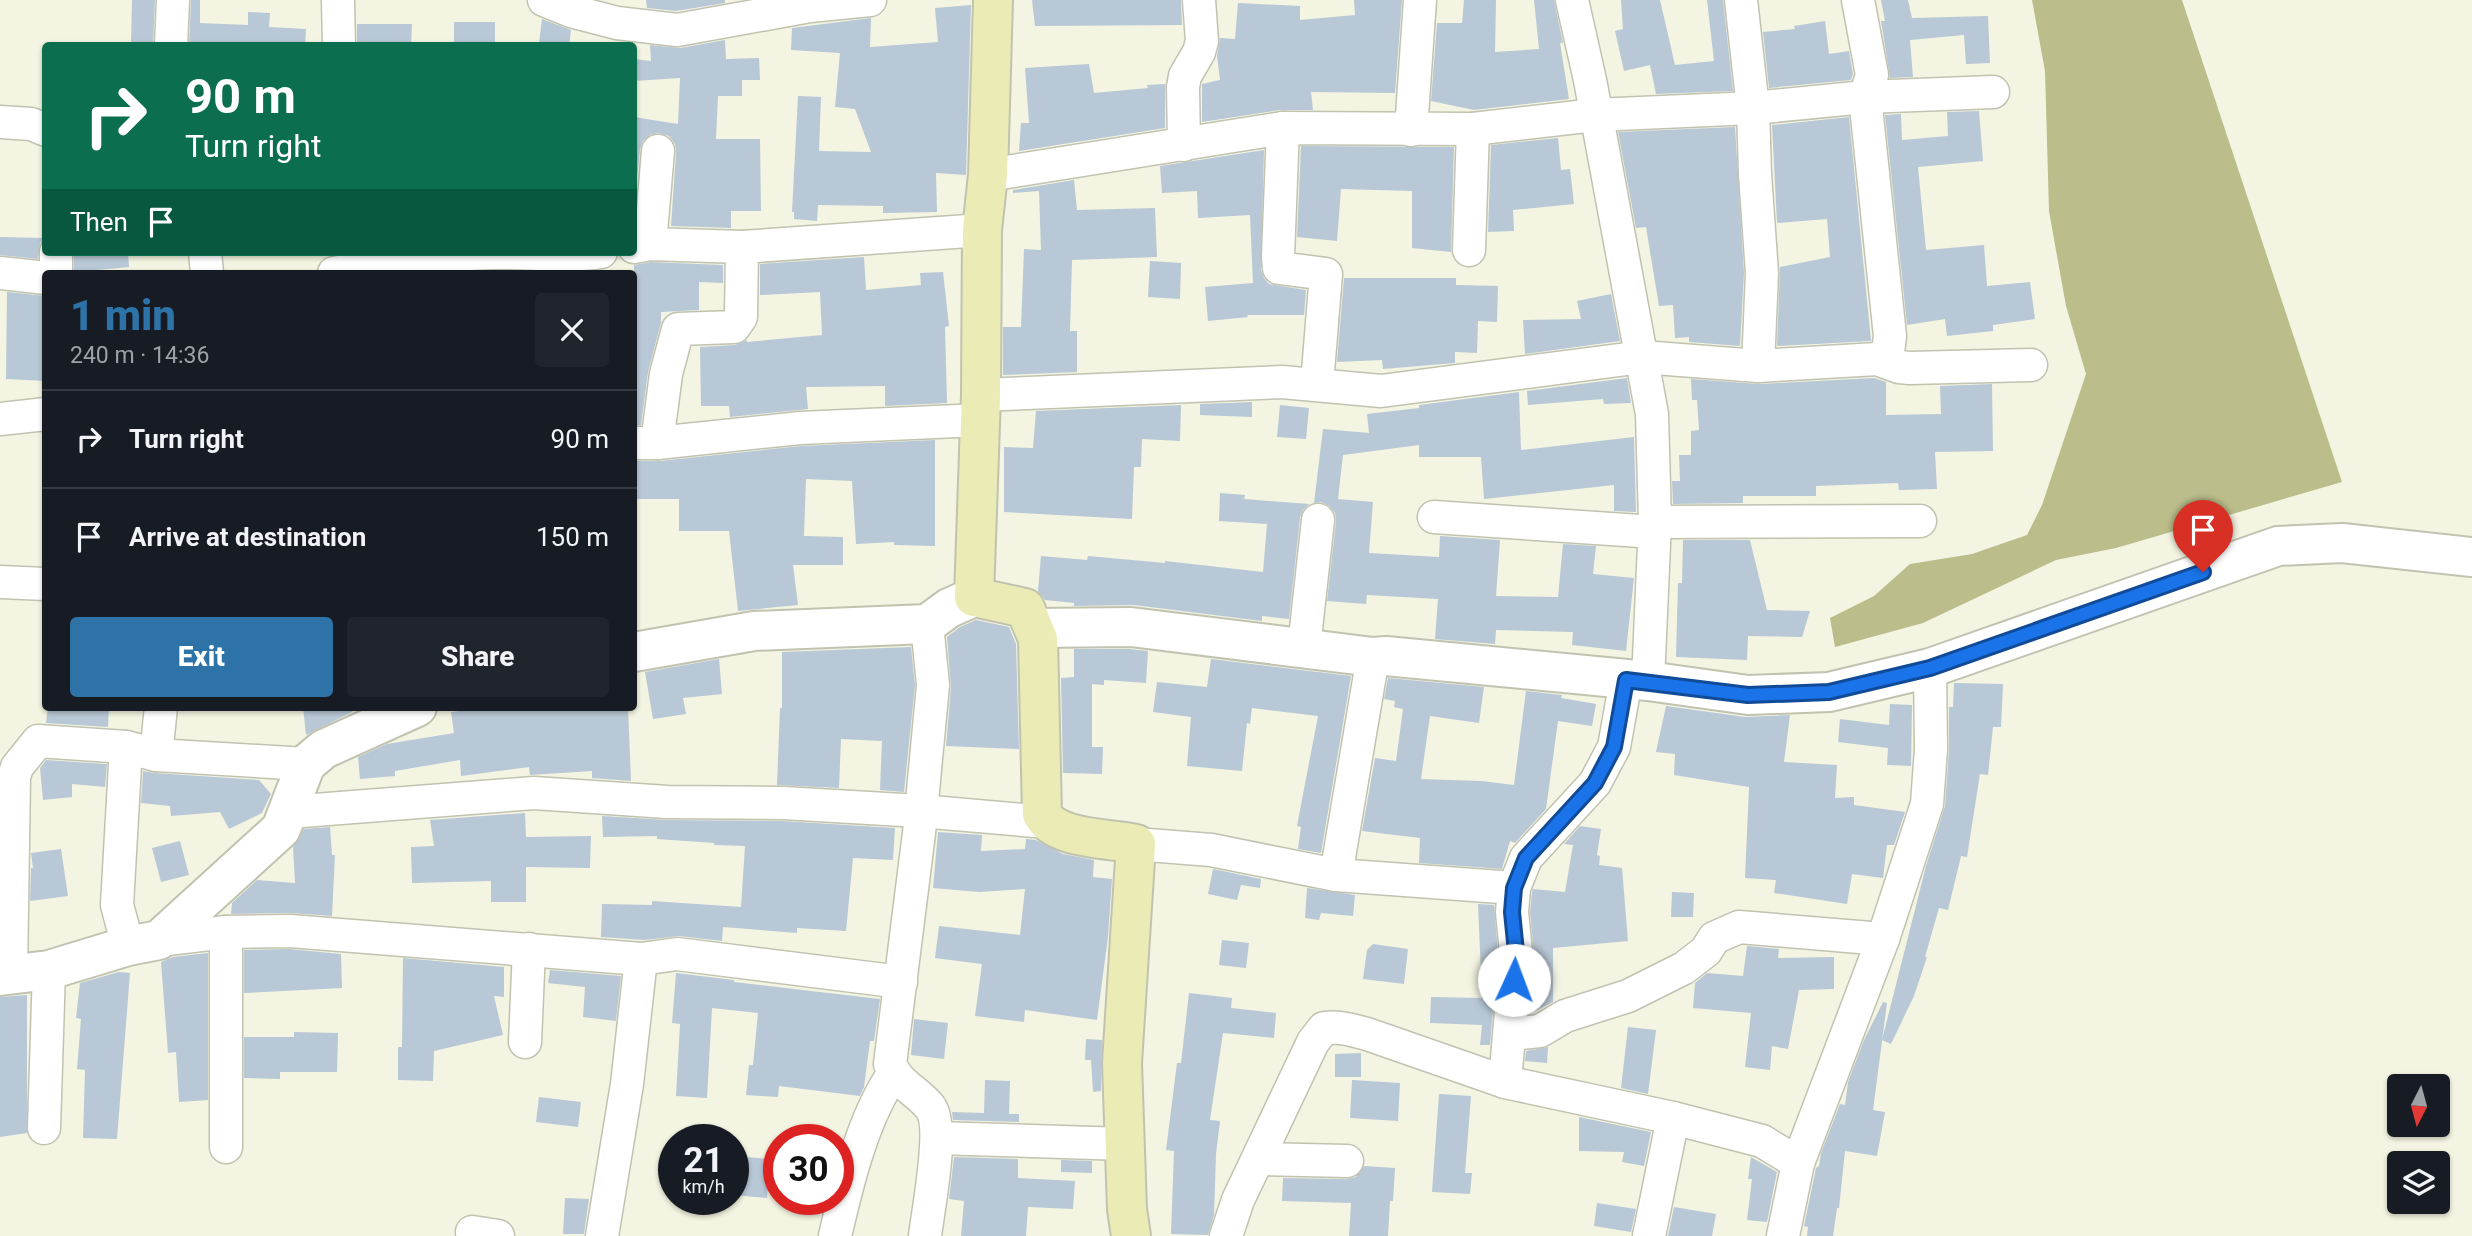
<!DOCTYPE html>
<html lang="en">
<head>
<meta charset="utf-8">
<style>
  :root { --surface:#171b24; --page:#20242c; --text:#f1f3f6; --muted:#9ea1a6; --line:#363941; --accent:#2e73a8 }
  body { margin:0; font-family:Roboto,sans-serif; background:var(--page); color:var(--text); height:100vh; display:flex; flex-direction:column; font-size:26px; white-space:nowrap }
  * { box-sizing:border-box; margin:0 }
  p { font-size:23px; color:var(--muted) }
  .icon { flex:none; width:38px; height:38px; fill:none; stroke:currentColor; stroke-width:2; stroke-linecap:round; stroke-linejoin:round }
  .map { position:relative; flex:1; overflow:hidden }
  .sheet { position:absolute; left:42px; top:270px; width:595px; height:441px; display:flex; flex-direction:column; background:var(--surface); border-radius:7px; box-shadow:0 2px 5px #0004 }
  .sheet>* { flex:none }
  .hud { position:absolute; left:42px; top:42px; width:595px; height:214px; border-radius:7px; box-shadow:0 2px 5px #0004; background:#0b6e4f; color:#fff; overflow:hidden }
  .needle { width:46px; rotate:186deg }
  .tools { position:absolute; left:2387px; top:1074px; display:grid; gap:14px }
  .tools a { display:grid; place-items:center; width:63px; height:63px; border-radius:7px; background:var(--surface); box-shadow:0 2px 5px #0004; font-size:35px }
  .speed { position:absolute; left:658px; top:1124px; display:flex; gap:14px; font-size:35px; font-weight:700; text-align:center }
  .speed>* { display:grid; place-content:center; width:91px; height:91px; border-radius:50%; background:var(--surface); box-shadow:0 2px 5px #0004; line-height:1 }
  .speed small { font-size:18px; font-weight:400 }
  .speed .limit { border:10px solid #d22; background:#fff; color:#111 }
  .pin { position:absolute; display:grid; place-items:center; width:60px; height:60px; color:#fff; margin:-72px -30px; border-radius:50% 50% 50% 0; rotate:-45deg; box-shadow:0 0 7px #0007 }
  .pin .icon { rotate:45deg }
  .me { position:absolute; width:77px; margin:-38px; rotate:2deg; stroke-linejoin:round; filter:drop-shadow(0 0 5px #0008) }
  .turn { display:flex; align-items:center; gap:24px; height:147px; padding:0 28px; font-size:32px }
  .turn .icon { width:91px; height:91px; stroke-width:2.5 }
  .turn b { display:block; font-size:49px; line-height:60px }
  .then { display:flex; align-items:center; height:66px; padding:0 28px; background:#0003; gap:14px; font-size:26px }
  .round { display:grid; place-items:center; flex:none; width:74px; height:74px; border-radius:7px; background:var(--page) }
  .summary { display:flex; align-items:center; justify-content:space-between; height:119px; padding:0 28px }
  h1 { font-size:42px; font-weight:800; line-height:52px; color:var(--accent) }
  .button { display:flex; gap:14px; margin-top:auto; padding:14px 28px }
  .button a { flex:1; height:80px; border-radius:7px; background:var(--accent); color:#fff; font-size:28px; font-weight:800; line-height:80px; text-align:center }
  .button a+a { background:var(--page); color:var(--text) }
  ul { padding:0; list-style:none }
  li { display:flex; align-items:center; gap:21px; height:98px; padding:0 28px; border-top:2px solid var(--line) }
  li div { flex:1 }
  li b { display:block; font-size:26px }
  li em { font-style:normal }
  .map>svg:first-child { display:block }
  .water { fill:#bbbd8a }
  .building { fill:#b9c8d6 }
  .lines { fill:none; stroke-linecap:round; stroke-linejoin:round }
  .minor-casing { stroke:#c1c3b0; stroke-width:35 }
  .tertiary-casing { stroke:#c1c3b0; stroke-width:42 }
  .secondary-casing { stroke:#c1c3b0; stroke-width:42 }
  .minor { stroke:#fff; stroke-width:32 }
  .tertiary { stroke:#fff; stroke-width:38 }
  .secondary { stroke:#ebebb6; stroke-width:38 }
  .route-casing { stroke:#114b97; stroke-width:18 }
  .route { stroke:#1a73e8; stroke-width:12 }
</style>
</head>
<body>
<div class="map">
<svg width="2472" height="1236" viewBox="0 0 2472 1236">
  <rect width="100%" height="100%" fill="#f3f4e1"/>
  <polygon class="water" points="2032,0 2182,0 2342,482 2116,548 2056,560 1923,623 1835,647 1830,618 1874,596 1910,564 1972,554 2027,535 2042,505 2086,374 2066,306 2049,211 2045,71"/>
  <g class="building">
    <polygon points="132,0 155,0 153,46 131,46"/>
    <polygon points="191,0 200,0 200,23 248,25 248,12 270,13 269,27 306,29 305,46 189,46"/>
    <polygon points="646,0 725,0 725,3 676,11 647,8"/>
    <polygon points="1032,0 1181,0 1182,25 1035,26"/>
    <polygon points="1354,0 1402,0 1395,93 1311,92 1313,110 1280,110 1202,122 1202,84 1220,80 1217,56 1220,38 1235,39 1238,3 1300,6 1300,20 1355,15"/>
    <polygon points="1464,0 1496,0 1495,52 1539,49 1534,0 1554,0 1563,43 1560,43 1569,99 1474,110 1431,101 1437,23 1462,23"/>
    <polygon points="1621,0 1660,0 1675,65 1714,61 1707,0 1723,0 1733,91 1656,94 1650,65 1624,71 1615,31 1623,29"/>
    <polygon points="1881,0 1908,0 1912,18 1988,16 1990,63 1966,64 1964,35 1910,40 1913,77 1890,78 1881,21 1885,21"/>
    <polygon points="971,5 966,175 936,173 937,212 883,213 883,206 818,205 817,221 794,219 794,212 792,212 798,96 821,97 819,151 871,152 855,109 835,107 840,53 791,50 792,28 871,18 870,47 938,42 935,8"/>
    <polygon points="542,19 571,30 569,46 539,43"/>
    <polygon points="1825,21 1829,54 1849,51 1853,74 1851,80 1769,88 1763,32 1795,29 1794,26"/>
    <rect x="454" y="22" width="41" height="24"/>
    <polygon points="357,24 412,24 411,46 357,46"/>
    <polygon points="725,40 726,59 759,58 760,80 742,80 742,96 718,96 716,139 760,139 761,211 731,211 731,228 671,226 676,153 675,144 669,136 659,133 650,135 643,141 640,149 634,207 634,117 678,124 680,78 634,81 634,59 651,61 650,45 680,48"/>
    <polygon points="1089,64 1094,93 1148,88 1147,85 1165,84 1165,128 1019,151 1021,123 1029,123 1025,68"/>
    <polygon points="1979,111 1983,161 1918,167 1926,250 1984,245 1987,286 2030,282 2035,319 1993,325 1993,331 1947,336 1945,319 1907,325 1885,115 1901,114 1902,140 1948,136 1947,112"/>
    <polygon points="1849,117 1871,341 1777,346 1780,267 1830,257 1827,219 1777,223 1772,125"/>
    <polygon points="1735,127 1744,273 1740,346 1689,342 1689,337 1675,338 1673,305 1659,306 1646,227 1636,228 1618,132"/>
    <polygon points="1558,138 1561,170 1570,169 1574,204 1513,210 1514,231 1488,232 1491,145"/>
    <polygon points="1301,146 1454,147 1451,252 1412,248 1412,191 1341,189 1337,241 1297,237"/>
    <polygon points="1264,150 1261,270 1264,278 1269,284 1306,290 1304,315 1247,315 1248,317 1208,321 1205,287 1253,283 1250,215 1198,218 1197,191 1162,193 1160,166"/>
    <polygon points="1074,180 1077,210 1155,208 1157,257 1072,260 1070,331 1077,331 1077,372 1003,375 1003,327 1021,327 1024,249 1041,250 1039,191 1013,193 1013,190"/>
    <polygon points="0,237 45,238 40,243 38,259 0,255"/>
    <polygon points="74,252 128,252 129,267 74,272"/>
    <polygon points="864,257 866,290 921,285 920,273 943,272 949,326 945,327 947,403 885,406 885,386 806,387 808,409 730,417 729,406 701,406 700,347 735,345 747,340 747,342 822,335 820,292 760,295 760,264"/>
    <polygon points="1150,261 1181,263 1180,299 1148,297"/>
    <polygon points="651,262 723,265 723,283 699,282 699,310 661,312 661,323 648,372 641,425 634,425 634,265"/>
    <polygon points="1344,278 1456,278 1456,285 1498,286 1497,322 1478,321 1477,353 1455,352 1455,363 1383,369 1382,360 1337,362"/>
    <polygon points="7,292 46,296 46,381 6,379"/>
    <polygon points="1611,294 1620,341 1525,354 1523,320 1581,319 1577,301"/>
    <polygon points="1627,378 1631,403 1604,404 1603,399 1528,405 1527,391"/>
    <polygon points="1874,378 1886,382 1886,415 1941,414 1940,386 1992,384 1993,451 1935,452 1937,489 1899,490 1898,483 1816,486 1816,496 1743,496 1743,503 1673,504 1672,481 1680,481 1679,455 1691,455 1691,431 1699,430 1697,400 1692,400 1691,379 1759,384"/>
    <polygon points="1519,392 1521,450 1634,437 1636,512 1614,511 1614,485 1484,499 1481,457 1419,457 1419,445 1343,455 1338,499 1373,502 1369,553 1439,557 1440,536 1500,540 1496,596 1558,597 1563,544 1596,546 1593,574 1634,578 1626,651 1572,645 1573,632 1496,630 1495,644 1435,639 1438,599 1367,595 1366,604 1327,601 1336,521 1335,513 1329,506 1321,502 1314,503 1323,429 1369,433 1367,414 1419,408 1419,405"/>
    <polygon points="1252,402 1252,417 1200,415 1200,404"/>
    <polygon points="1181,405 1180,441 1142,439 1141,467 1134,467 1132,519 1004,512 1004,447 1033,448 1036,411"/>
    <polygon points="1280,405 1309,408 1306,439 1277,437"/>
    <polygon points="935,440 935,546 894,545 894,542 856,544 852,481 806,479 804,536 843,537 843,565 793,565 798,605 738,611 729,531 679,531 679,499 634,499 634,461 659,461 801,446"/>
    <polygon points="1220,493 1245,495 1244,499 1309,504 1303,510 1300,518 1289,619 1262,616 1262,621 1134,605 1074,606 1074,603 1045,600 1038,591 1041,556 1087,560 1088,556 1165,563 1165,561 1263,572 1267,524 1219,521"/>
    <polygon points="1683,540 1750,540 1767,610 1810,611 1802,637 1748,636 1747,660 1676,657 1678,583 1682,583"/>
    <polygon points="976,620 1009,627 1016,644 1019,749 946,746 951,687 947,637 960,627"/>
    <polygon points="911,647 915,685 904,792 880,790 882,741 841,739 839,788 777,785 780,708 782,708 782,652"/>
    <polygon points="1074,649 1130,649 1148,651 1146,683 1104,680 1104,685 1092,684 1092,747 1103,747 1102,774 1063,773 1061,678 1074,677"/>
    <polygon points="719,659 722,694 683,698 686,714 653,719 645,672"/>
    <polygon points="1211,659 1351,676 1321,853 1298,849 1301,827 1297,826 1318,716 1252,708 1250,724 1247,723 1242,771 1187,766 1191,717 1153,712 1157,682 1207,687"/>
    <polygon points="1388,678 1484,687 1479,723 1430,716 1421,779 1481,781 1514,785 1526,691 1562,695 1561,698 1596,704 1592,726 1558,721 1546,809 1515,843 1510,841 1502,869 1419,863 1420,838 1362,831 1375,758 1396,761 1403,709 1394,707 1395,701 1384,699"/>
    <polygon points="1954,683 2003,684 2001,727 1993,727 1988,775 1980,774 1967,857 1961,856 1948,910 1939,908 1925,957 1927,957 1914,996 1891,1044 1882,1040 1926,866 1945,806 1949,750 1949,707 1953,707"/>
    <polygon points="1890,704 1912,705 1911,766 1887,765 1888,748 1838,742 1840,719 1889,725"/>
    <polygon points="1666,706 1745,717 1790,715 1784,762 1837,765 1835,798 1854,797 1854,805 1905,812 1894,845 1887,845 1883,878 1852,874 1847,904 1774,893 1776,880 1745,878 1749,787 1674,775 1675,754 1656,752"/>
    <polygon points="48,707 109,707 108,727 46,723"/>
    <polygon points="303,707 351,707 352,712 306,735"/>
    <polygon points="493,707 628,707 631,781 592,778 592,771 530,775 529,767 461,776 460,760 395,771 395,776 360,779 358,757 387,744 454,733 451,712"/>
    <polygon points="46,760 107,764 105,787 72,784 72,797 43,800 40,768"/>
    <polygon points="143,771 155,773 259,780 271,794 262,813 229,829 220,812 171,816 170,806 141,803"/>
    <polygon points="525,813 526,837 591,836 590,868 526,867 526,902 491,902 491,881 412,883 411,847 434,846 430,820"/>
    <polygon points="602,816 667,820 782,821 895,828 893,860 853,858 846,931 797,928 797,933 723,927 722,941 679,936 644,940 601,937 602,904 652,905 652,901 741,907 745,846 714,845 714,843 657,839 657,836 603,837"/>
    <polygon points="1580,826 1601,829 1597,855 1600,856 1599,865 1622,868 1628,941 1553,948 1553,1002 1529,1014 1534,954 1530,912 1532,892 1533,889 1565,892 1573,845 1564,844"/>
    <polygon points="330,827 332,855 335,855 332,916 290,913 231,914 232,903 257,880 295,883 293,847 304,829"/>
    <polygon points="938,832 982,835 981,851 1025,849 1026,839 1036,840 1063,854 1094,860 1093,877 1112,879 1108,937 1097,1020 1025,1010 1024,1022 975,1016 982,964 935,958 939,926 1020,935 1025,889 979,892 933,888"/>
    <polygon points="180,841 189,875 161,882 152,848"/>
    <polygon points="61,849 68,896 30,901 31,868 33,868 31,853"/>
    <polygon points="1213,869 1261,879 1260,888 1241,885 1237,900 1208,894"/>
    <polygon points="1307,888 1355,895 1353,916 1321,913 1319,920 1305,918"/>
    <polygon points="1672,892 1694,893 1693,917 1671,917"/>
    <polygon points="1478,904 1494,905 1498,952 1490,1045 1480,1045 1482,1025 1430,1023 1431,997 1482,998"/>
    <polygon points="1222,940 1249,943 1246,968 1219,965"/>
    <polygon points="1373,944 1408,949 1404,984 1363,979 1367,950"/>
    <polygon points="1747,946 1779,949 1778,958 1834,957 1834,989 1799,990 1788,1049 1772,1046 1770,1070 1745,1067 1751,1013 1693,1008 1695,983 1707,973 1743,976"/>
    <polygon points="289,949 341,954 342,988 244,993 244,950"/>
    <polygon points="208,953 208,1100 179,1102 176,1052 168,1053 161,962 173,957"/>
    <polygon points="403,958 504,967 504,997 494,996 503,1035 434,1051 433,1081 398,1080 398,1047 402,1047"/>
    <polygon points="550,970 621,976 616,1021 583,1017 585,987 548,983"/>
    <polygon points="119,972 130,973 117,1139 83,1138 85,1070 77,1069 81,1019 76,1018 80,983"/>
    <polygon points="676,973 734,980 734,982 880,999 874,1041 870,1041 864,1087 860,1096 779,1086 778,1097 746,1095 749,1065 753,1065 758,1013 712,1008 707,1098 676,1096 680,1024 672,1023"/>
    <polygon points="1189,993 1232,998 1231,1008 1276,1013 1274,1038 1223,1033 1210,1120 1220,1121 1216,1154 1214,1215 1208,1235 1171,1234 1174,1151 1166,1150 1177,1063 1181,1063"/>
    <polygon points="27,995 27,1133 0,1137 0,997"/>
    <polygon points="1883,1002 1887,1003 1873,1110 1885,1112 1877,1156 1845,1151 1839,1208 1837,1208 1833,1236 1807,1236 1808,1227 1804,1226 1816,1168 1819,1166 1821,1153 1840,1104 1845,1105 1848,1082 1864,1040"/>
    <polygon points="914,1019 948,1023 944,1059 911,1055"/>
    <polygon points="1628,1027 1656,1030 1648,1094 1621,1088"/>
    <polygon points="294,1032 338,1033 337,1072 280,1072 280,1079 244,1078 244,1037 294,1037"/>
    <polygon points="1086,1039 1102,1040 1101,1091 1093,1092 1091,1060 1085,1060"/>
    <polygon points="1548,1047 1547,1063 1525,1061 1526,1051"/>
    <polygon points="1361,1053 1361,1077 1335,1077 1335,1054"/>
    <polygon points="985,1080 1010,1081 1009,1114 1019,1114 1019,1122 953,1120 952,1112 984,1113"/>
    <polygon points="1352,1080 1400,1083 1398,1121 1350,1118"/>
    <polygon points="1439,1094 1471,1096 1465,1173 1472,1173 1470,1194 1432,1192"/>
    <polygon points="539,1097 581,1102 578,1127 536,1122"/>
    <polygon points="1579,1117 1651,1132 1644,1166 1622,1162 1624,1152 1579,1151"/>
    <polygon points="733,1156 770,1159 767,1198 733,1195"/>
    <polygon points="954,1157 1018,1159 1018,1178 1075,1181 1073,1209 1028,1207 1026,1236 961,1236 964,1201 949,1199"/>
    <polygon points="1751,1157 1777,1172 1767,1222 1747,1220 1752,1179 1748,1179"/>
    <polygon points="1061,1160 1092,1161 1092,1173 1061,1172"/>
    <polygon points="1364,1166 1395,1168 1393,1201 1390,1201 1388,1236 1349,1236 1351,1203 1282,1201 1283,1178 1347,1179 1356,1177"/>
    <polygon points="565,1198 589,1199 584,1234 563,1234"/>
    <polygon points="1597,1203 1636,1209 1631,1232 1594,1226"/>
    <polygon points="1674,1207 1716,1214 1712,1236 1668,1236"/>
  </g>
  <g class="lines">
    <defs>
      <g id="minor">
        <polyline points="338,0 339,46"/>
        <polyline points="544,0 571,11 617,23 677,30 810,6 870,0"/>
        <polyline points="1572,0 1590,80 1652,414 1655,522 1648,681"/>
        <polyline points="1741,0 1753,108 1755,174 1762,273 1758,366"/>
        <polyline points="171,46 173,0"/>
        <polyline points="0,122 31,124 46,130"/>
        <polyline points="1283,128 1278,257 1279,268 1326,274 1317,384"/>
        <polyline points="1411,130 1420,0"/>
        <polyline points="1184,145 1183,87 1185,76 1199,52 1202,41 1199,0"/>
        <polyline points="988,175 1283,128 1473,129 1595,115 1753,108 1865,97 1993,92"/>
        <polyline points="650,244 658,151"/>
        <polyline points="634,247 650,244 742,247 982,230"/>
        <polyline points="1469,250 1473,129"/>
        <polyline points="205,252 207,273"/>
        <polyline points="0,273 46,278"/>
        <polyline points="56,273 56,252"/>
        <path d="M334,273C387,264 440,254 494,253C530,252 566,258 601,252"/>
        <polyline points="1877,359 1899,367 1910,368 2031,365"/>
        <polyline points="981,395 1282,382 1381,391 1642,357 1758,366 1877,359 1888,352 1890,336 1865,97 1872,75 1858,0"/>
        <polyline points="0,419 46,414"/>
        <polyline points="634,443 657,443 800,428 980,420"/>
        <polyline points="657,443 666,374 678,329 734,327 741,317 742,247"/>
        <polyline points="1434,517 1655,532"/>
        <polyline points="1655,522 1920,521"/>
        <polyline points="0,582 46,584"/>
        <polyline points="1304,647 1318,520"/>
        <polyline points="126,747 117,905 128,946"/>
        <polyline points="156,755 161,707"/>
        <polyline points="289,812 534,793 667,802 783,803 920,811 1046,822"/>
        <polyline points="1136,844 1211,850 1336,875 1514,888"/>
        <polyline points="1336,875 1373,657"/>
        <polyline points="159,940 226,932 290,931 641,959 677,954 901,982"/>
        <polyline points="11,974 14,777 17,767 38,741 126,747 156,755 306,764"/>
        <polyline points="1510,1034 1540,1031 1565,1016 1628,996 1684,968 1706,951 1714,938 1739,927 1883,939"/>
        <polyline points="525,1042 529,949"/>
        <polyline points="1505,1082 1516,952 1512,912 1514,888 1526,858 1595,783 1614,747 1626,680"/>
        <polyline points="44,1128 49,970"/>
        <polyline points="937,1138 1125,1144"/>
        <polyline points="226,1147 226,932"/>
        <polyline points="1258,1159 1347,1161"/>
        <polyline points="472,1232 498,1236"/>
        <polyline points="602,1236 627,1084 641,959"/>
        <path d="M835,1236C847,1184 863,1117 894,1073"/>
        <path d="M925,1236C928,1210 945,1126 930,1107C917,1091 898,1084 890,1064L919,833L933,685L927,624"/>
        <path d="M1226,1236L1238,1200L1313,1042L1324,1028C1339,1026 1352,1030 1367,1034L1505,1082L1673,1118L1762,1141L1798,1163L1883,939L1927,804L1931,749L1930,668"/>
        <polyline points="1649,1236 1673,1118"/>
        <polyline points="1783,1236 1798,1163"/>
      </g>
      <g id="tertiary">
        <polyline points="1035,628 1131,627 1373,657 1386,656 1648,681 1748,695 1829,692 1930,668 2278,546 2342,543 2472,557"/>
        <polyline points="634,652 754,631 927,624 949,608 974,597"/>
        <polyline points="0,976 49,970 128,946 159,940 281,829 306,764 324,749 417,707"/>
      </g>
      <path id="secondary" d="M993,0L988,175L982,230L981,395L974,597L1025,608L1038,639L1042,814C1056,840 1109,838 1136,844L1122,1063L1127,1209L1131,1236"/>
    </defs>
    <use href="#minor" class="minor-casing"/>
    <use href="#tertiary" class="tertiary-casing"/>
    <use href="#secondary" class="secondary-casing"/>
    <use href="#minor" class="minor"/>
    <use href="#tertiary" class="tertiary"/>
    <use href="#secondary" class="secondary"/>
  </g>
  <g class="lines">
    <defs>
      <polyline id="route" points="1514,980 1516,952 1512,912 1514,888 1526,858 1595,783 1614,747 1626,680 1748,695 1829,692 1930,668 2203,572"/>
    </defs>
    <use href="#route" class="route-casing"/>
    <use href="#route" class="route"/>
  </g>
</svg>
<div class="tools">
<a><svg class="needle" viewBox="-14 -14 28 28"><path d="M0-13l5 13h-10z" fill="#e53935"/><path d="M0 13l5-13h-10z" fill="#9ea1a6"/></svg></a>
<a><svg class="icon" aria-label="layers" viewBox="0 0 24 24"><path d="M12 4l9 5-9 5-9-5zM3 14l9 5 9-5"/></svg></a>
</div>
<div class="speed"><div>21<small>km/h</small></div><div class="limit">30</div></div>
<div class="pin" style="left:2203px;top:572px;background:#d93025"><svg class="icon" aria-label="arrive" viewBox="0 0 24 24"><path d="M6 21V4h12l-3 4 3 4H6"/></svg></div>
<svg class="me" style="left:1514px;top:980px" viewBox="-20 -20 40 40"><circle r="19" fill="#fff"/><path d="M0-13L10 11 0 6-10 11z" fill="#1a73e8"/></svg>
<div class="hud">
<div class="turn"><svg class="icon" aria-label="right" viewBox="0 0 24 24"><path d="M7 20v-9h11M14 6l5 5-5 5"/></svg><div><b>90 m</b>Turn right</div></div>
<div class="then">Then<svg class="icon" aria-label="arrive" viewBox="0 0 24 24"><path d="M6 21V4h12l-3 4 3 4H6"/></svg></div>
</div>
<section class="sheet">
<div class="summary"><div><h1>1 min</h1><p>240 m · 14:36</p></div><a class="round"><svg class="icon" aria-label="close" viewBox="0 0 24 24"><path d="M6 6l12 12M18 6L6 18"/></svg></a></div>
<ul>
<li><svg class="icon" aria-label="right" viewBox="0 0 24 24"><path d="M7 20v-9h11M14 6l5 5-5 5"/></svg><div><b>Turn right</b></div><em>90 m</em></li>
<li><svg class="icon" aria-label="arrive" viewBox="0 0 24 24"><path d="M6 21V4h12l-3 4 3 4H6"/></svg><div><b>Arrive at destination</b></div><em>150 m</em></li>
</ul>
<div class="button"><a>Exit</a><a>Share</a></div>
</section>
</div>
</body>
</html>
